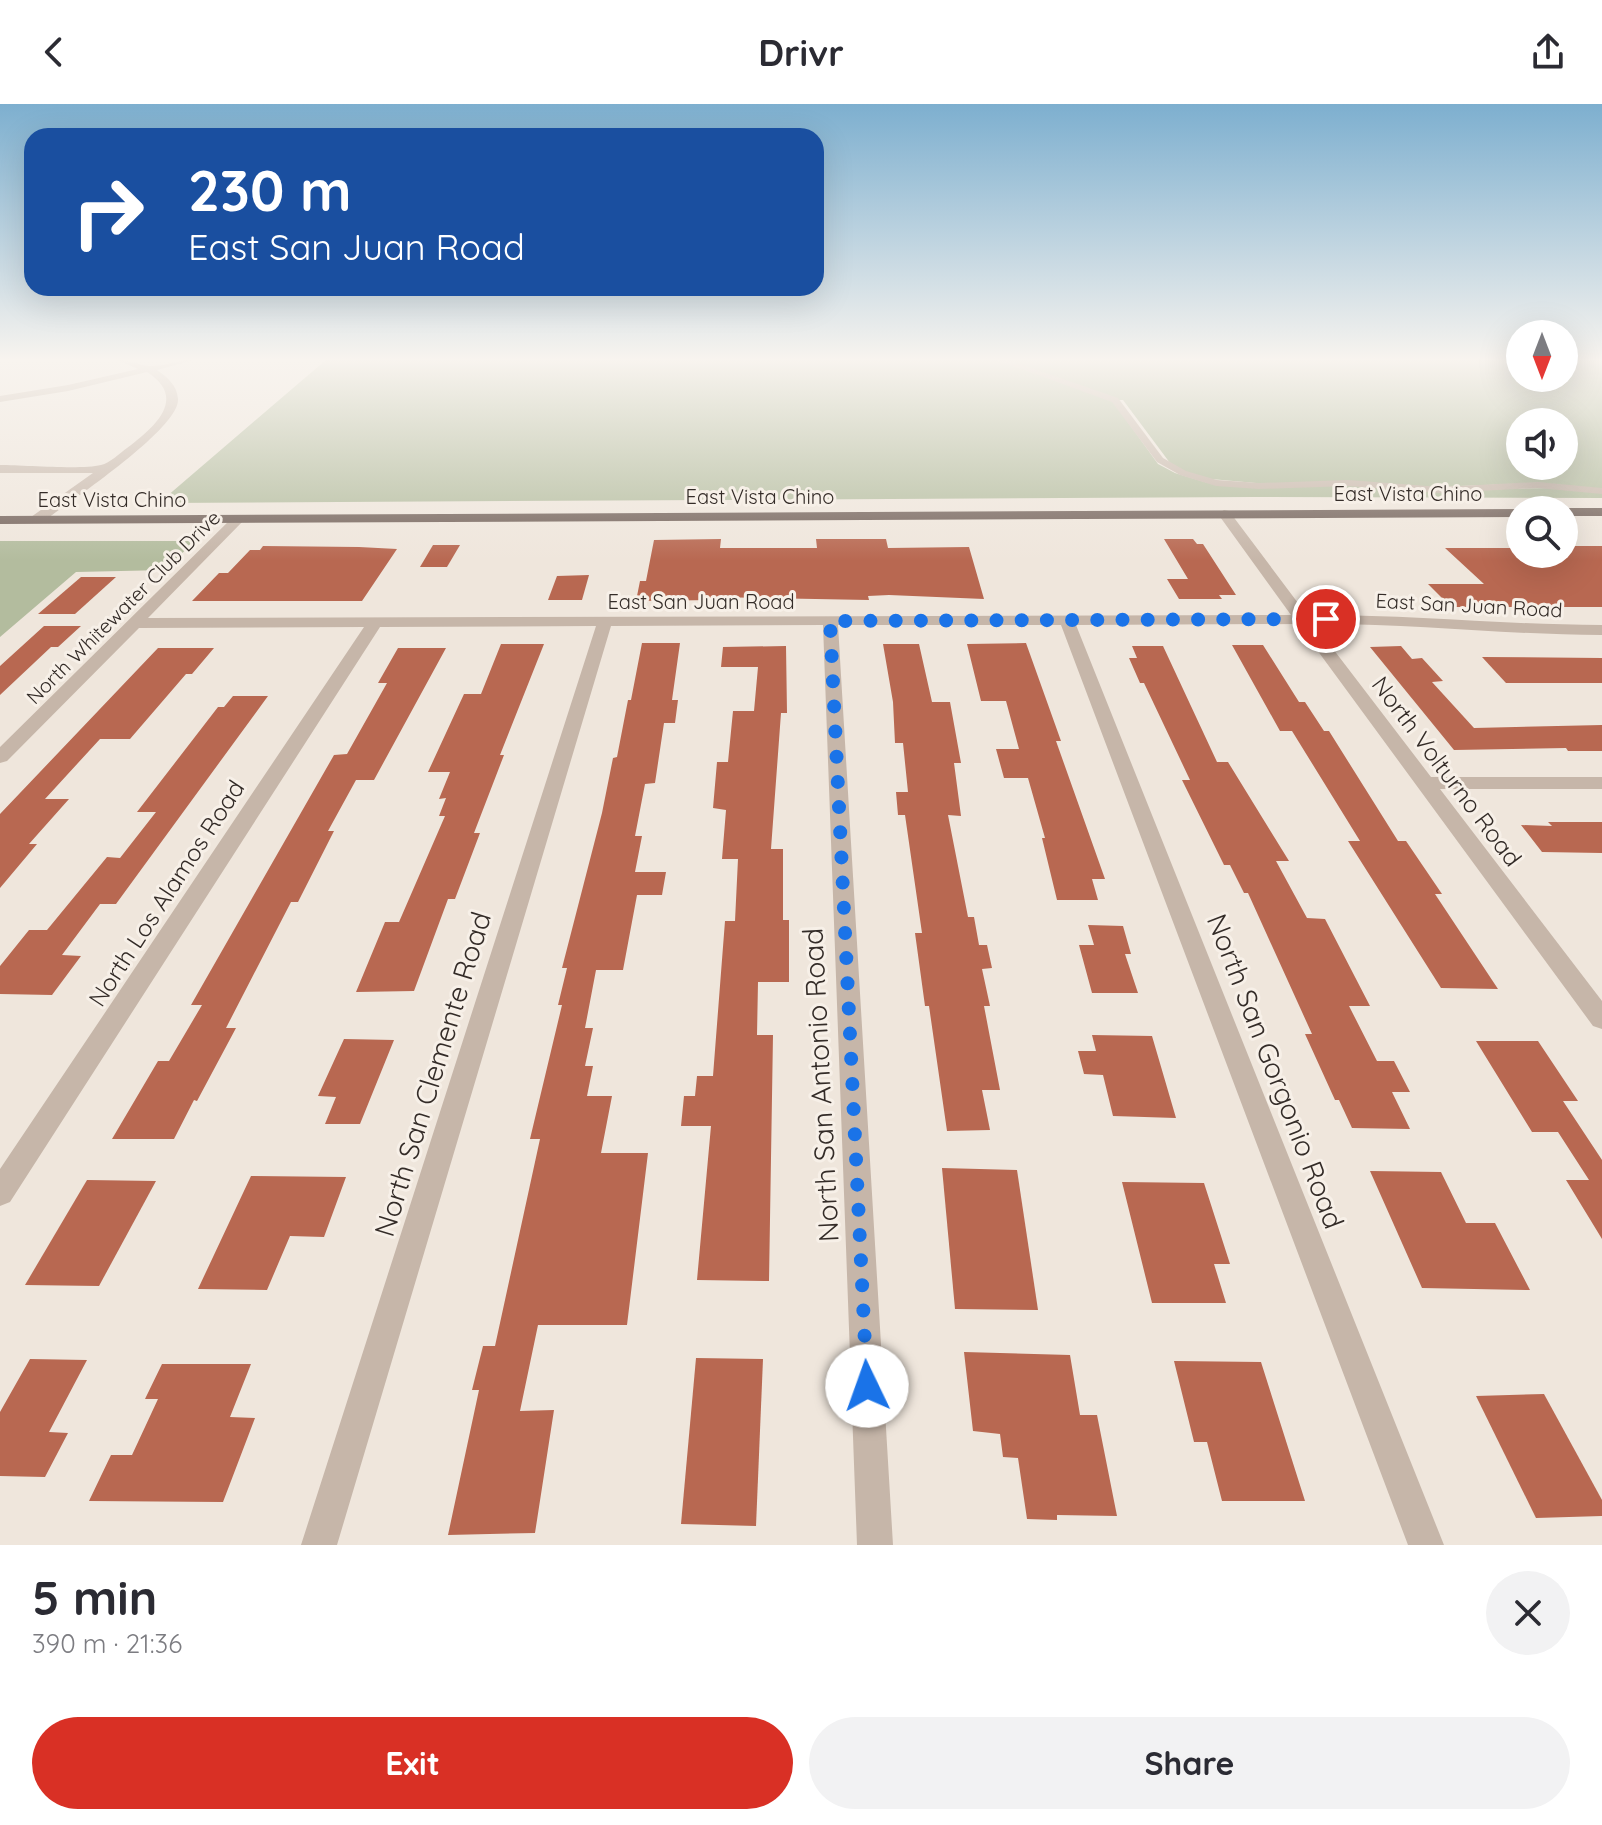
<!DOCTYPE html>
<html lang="en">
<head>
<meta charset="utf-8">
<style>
  :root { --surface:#fff; --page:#f2f2f3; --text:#2b2b33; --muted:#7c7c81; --accent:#d93025 }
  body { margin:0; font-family:Quicksand,sans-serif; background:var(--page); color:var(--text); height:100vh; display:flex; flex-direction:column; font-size:30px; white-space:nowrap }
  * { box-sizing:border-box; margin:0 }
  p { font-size:26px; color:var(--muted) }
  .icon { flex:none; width:44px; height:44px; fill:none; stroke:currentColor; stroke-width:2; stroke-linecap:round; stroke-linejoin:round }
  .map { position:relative; height:1441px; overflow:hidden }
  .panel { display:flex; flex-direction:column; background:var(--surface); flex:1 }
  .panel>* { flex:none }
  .hud { position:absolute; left:24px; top:24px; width:800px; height:168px; border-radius:24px; box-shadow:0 8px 32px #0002; background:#1a4fa0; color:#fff; overflow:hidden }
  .needle { width:52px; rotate:180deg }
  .buttons { position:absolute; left:1506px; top:216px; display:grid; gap:16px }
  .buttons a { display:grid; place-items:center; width:72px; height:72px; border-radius:50%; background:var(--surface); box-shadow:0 8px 32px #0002; font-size:40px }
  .pin { position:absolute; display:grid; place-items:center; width:68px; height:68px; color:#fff; margin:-34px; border:4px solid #fff; border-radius:50%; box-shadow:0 2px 8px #0007 }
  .me { position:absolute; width:88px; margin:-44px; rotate:357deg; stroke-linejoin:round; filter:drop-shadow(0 0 6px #0008) }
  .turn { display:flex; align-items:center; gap:28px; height:168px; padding:0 32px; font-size:36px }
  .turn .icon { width:104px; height:104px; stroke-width:2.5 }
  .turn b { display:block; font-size:56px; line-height:68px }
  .round { display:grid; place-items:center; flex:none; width:84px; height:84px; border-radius:42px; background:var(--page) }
  .overview { display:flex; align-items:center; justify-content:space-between; height:136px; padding:0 32px }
  h1 { font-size:48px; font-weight:800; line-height:60px }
  .primary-button { display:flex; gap:16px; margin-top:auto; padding:16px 32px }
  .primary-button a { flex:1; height:92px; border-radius:48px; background:var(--accent); color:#fff; font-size:32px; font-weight:800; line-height:92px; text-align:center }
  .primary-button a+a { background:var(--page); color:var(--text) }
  header { display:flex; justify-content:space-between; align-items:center; height:104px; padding:0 32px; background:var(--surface); font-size:36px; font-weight:800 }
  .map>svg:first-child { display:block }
  .green { fill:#b3bc9e; fill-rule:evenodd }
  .building { fill:#b86851 }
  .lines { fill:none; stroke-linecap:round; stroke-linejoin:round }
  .service { fill:#c6b6a9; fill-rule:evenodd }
  .minor { fill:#c6b6a9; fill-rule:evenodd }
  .primary { fill:#74635b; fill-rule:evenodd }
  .route { stroke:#1a73e8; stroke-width:14; stroke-dasharray:0 25.2 }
  .labels { text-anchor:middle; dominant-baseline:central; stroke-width:6; stroke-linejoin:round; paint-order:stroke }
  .far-street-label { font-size:20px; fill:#342c28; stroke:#f7f0e8 }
  .street-label { font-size:24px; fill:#342c28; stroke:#f7f0e8 }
  .near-street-label { font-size:28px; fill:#342c28; stroke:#f7f0e8 }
</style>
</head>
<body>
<header><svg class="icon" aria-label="back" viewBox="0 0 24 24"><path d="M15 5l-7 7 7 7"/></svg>Drivr<svg class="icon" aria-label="share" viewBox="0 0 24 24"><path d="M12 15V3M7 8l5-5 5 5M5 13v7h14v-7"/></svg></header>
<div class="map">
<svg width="1602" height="1441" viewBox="0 0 1602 1441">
  <rect width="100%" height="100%" fill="#efe6dc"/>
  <g class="green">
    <path d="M327,255H1520V274H1564V255H1602V385L1538,379L1433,383L1350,377L1267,380L1211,375L1186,368L1170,359L1126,300L1123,296H1112L1158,360L1175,369L1208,379L1360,382L1414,386L1556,384L1602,389V394L1251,393L159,399ZM1520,318H1564V362H1520Z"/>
    <polygon points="0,437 194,437 166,466 76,468 0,533"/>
  </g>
  <g class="building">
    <polygon points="721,435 720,444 817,444 816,435 886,435 888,444 969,443 984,495 889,491 868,492 869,496 714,493 714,496 636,497 640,477 646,477 654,436"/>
    <polygon points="1164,435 1193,435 1197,440 1203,440 1236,491 1219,491 1222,495 1179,495 1167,475 1188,475"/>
    <polygon points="433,441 460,441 447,463 420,463"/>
    <polygon points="263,442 359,443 397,445 362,497 192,497 219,469 228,469 250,446 260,446"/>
    <polygon points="1564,442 1602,442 1602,503 1451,503 1428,480 1484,480 1445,444 1516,444 1520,450 1564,450"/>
    <polygon points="589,471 582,496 548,496 557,472"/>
    <polygon points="81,473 116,473 75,510 38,510"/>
    <polygon points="44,522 81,522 58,543 51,543 0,591 0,562"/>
    <polygon points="642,539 680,539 672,596 678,596 675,619 664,619 655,679 645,680 635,732 642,732 635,768 666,768 662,791 637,791 623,866 596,866 585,924 593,924 585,962 593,962 587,992 612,992 601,1049 648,1049 627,1221 538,1221 520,1307 554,1306 535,1429 448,1431 479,1286 472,1286 483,1242 495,1242 540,1035 530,1035 562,901 558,901 567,864 562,864 602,709 613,654 617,653 628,596 631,596"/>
    <polygon points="1026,539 1061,637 1056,637 1105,775 1092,775 1098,796 1057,796 1042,734 1045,734 1028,674 1004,674 996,645 1019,645 1006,597 981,597 967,540"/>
    <polygon points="501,540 544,540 500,651 504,651 474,729 480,729 455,795 448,795 414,887 356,888 385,818 399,818 445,712 439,712 446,694 439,695 450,668 428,668 464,590 481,590"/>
    <polygon points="883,540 919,540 932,598 950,598 961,659 954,659 961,712 948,711 968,813 974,813 979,841 987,841 992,864 982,865 990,902 984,902 1000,986 982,986 990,1026 947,1027 929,902 925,902 915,829 922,829 905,711 898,711 896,688 908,688 903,639 895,639 893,598"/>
    <polygon points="1232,541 1263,541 1299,598 1305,598 1324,627 1329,627 1398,737 1406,737 1442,790 1435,790 1498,885 1441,884 1348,737 1360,737 1292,627 1280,627"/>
    <polygon points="786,542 787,609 781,609 771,745 783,745 783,816 789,816 789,878 758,878 757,931 773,931 769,1177 697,1176 711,1022 681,1022 684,992 695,992 697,972 713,972 725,817 735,817 738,755 722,755 726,706 713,704 717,658 728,658 733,607 754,607 758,563 721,563 723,543"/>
    <polygon points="1132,542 1163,542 1217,658 1228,658 1289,757 1276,757 1307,814 1325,815 1370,902 1349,902 1377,957 1394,957 1410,988 1392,988 1410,1025 1352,1024 1339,996 1335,996 1305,930 1312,930 1248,789 1244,789 1230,761 1224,761 1182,676 1190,676 1144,579 1140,579 1129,554 1137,554"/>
    <polygon points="1401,542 1412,555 1422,554 1443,577 1432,578 1474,624 1602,621 1602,647 1568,647 1566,644 1454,646 1370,543"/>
    <polygon points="158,544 214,544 192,570 186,570 130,635 100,635 45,695 69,695 29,740 37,740 0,784 0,710"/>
    <polygon points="398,544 446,544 374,676 356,676 328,727 334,727 298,798 291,798 226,924 236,924 197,997 194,996 174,1035 112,1035 158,957 169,957 202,901 191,901 334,651 347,650 387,579 378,579"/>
    <polygon points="1482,553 1602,554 1602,579 1506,579"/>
    <polygon points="233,592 268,592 116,800 100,800 62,851 81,852 52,891 0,890 0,862 29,826 47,826 107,753 120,754 156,708 137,708 218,603 224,603"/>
    <polygon points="1548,718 1602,718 1602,749 1542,748 1521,721 1552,722"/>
    <polygon points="1088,821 1123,822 1131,850 1125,850 1138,889 1092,889 1079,841 1094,841"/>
    <polygon points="1092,931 1152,932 1176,1014 1113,1012 1103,971 1084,970 1078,947 1096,947"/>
    <polygon points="344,935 394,936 360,1020 325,1020 336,993 318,992"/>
    <polygon points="1476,937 1538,937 1578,997 1563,997 1602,1056 1602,1135 1566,1076 1589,1076 1558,1028 1532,1028"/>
    <polygon points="942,1064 1017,1066 1038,1206 955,1205"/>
    <polygon points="1370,1067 1441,1068 1466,1119 1495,1119 1530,1186 1422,1184"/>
    <polygon points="251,1072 346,1073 324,1133 290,1132 267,1186 198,1185"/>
    <polygon points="87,1076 156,1077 99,1182 25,1181"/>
    <polygon points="1122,1078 1204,1079 1230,1160 1214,1160 1226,1199 1152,1199"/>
    <polygon points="964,1248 1070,1251 1080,1311 1097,1311 1117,1412 1057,1411 1057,1416 1027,1415 1018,1354 1003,1353 1000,1330 973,1327"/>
    <polygon points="696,1254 763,1255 756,1422 681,1420"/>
    <polygon points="30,1255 87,1256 49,1328 68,1329 45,1373 0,1372 0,1308"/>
    <polygon points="1174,1257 1261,1258 1305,1397 1222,1397 1207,1338 1194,1338"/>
    <polygon points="162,1260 251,1260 230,1313 255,1314 223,1398 89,1397 111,1351 132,1351 158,1295 145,1295"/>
    <polygon points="1544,1290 1602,1396 1602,1412 1536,1414 1476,1292"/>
  </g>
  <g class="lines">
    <polygon class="service" points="994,255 1005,255 1118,294 1163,354 1186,367 1217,376 1259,379 1348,376 1440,383 1538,378 1602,384 1602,390 1538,384 1440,389 1348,382 1259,385 1216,382 1180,371 1157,358 1112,298"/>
    <g class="minor">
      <path d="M115,255C128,255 137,261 149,262C164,263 181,255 197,255L157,266C167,273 177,281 178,295C180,325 66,400 41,419H31V413L93,369H0V361C24,361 81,366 101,361C110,359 120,349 127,344C155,323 188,294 147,268L68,287L0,298V292L68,281L138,265Z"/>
      <path d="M1224,406L1229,407L1307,511C1406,510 1504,521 1602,521V531C1506,531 1410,519 1314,520L1431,673H1602V685H1440L1602,897V925L1593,922L1298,520L1076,521L1444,1441H1408L1061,521H838L893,1441H857L823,521L611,522L337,1441H301L596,522L380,523L10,1098L0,1102V1065L364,523L139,524L7,657L0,659V643L235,411L246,414L148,514L1291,511L1218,410Z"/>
    </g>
    <g class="primary">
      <polygon points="1564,404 1602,404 1602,412 1564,412 1564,406 1559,406"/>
      <polygon points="1520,405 1523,406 1520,406 1520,413 0,420 0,412"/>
    </g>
  </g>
  <linearGradient id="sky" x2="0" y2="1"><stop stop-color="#7dafcf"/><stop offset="0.56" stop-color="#f8f4ef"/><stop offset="1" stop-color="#f8f4ef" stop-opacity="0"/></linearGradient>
  <rect width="1602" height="457" fill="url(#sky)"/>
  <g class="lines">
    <polyline class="route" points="867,1282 830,517 1326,515"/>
  </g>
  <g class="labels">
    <g class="far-street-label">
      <text x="1408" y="389">East Vista Chino</text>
      <text x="760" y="392">East Vista Chino</text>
      <text x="112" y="395">East Vista Chino</text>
      <text x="701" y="497">East San Juan Road</text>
      <text transform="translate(1469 501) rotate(3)">East San Juan Road</text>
      <text transform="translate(123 503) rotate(-45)">North Whitewater Club Drive</text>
    </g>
    <g class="street-label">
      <text transform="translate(1447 667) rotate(53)">North Volturno Road</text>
      <text transform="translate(166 789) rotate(-57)">North Los Alamos Road</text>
    </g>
    <g class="near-street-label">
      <text transform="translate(1276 967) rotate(69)">North San Gorgonio Road</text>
      <text transform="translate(432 970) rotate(-73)">North San Clemente Road</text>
      <text transform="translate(820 981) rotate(-93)">North San Antonio Road</text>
    </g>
  </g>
</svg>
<div class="buttons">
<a><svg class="needle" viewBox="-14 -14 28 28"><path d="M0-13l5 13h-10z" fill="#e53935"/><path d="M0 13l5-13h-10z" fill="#7c7c81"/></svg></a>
<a><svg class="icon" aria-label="sound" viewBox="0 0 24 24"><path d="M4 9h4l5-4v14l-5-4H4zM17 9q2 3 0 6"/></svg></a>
<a><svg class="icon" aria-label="search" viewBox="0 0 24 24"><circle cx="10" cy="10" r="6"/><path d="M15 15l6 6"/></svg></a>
</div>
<div class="pin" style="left:1326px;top:515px;background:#d93025"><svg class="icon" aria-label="arrive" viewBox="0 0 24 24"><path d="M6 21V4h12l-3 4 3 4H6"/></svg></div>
<svg class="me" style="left:867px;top:1282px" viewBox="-20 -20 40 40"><circle r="19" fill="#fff"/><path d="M0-13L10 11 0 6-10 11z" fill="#1a73e8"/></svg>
<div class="hud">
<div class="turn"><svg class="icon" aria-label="right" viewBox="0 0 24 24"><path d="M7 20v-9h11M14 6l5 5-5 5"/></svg><div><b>230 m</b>East San Juan Road</div></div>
</div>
</div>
<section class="panel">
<div class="overview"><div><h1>5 min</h1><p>390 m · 21:36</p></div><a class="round"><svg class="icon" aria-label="close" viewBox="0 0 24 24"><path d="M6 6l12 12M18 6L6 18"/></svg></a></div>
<div class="primary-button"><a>Exit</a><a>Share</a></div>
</section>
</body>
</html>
